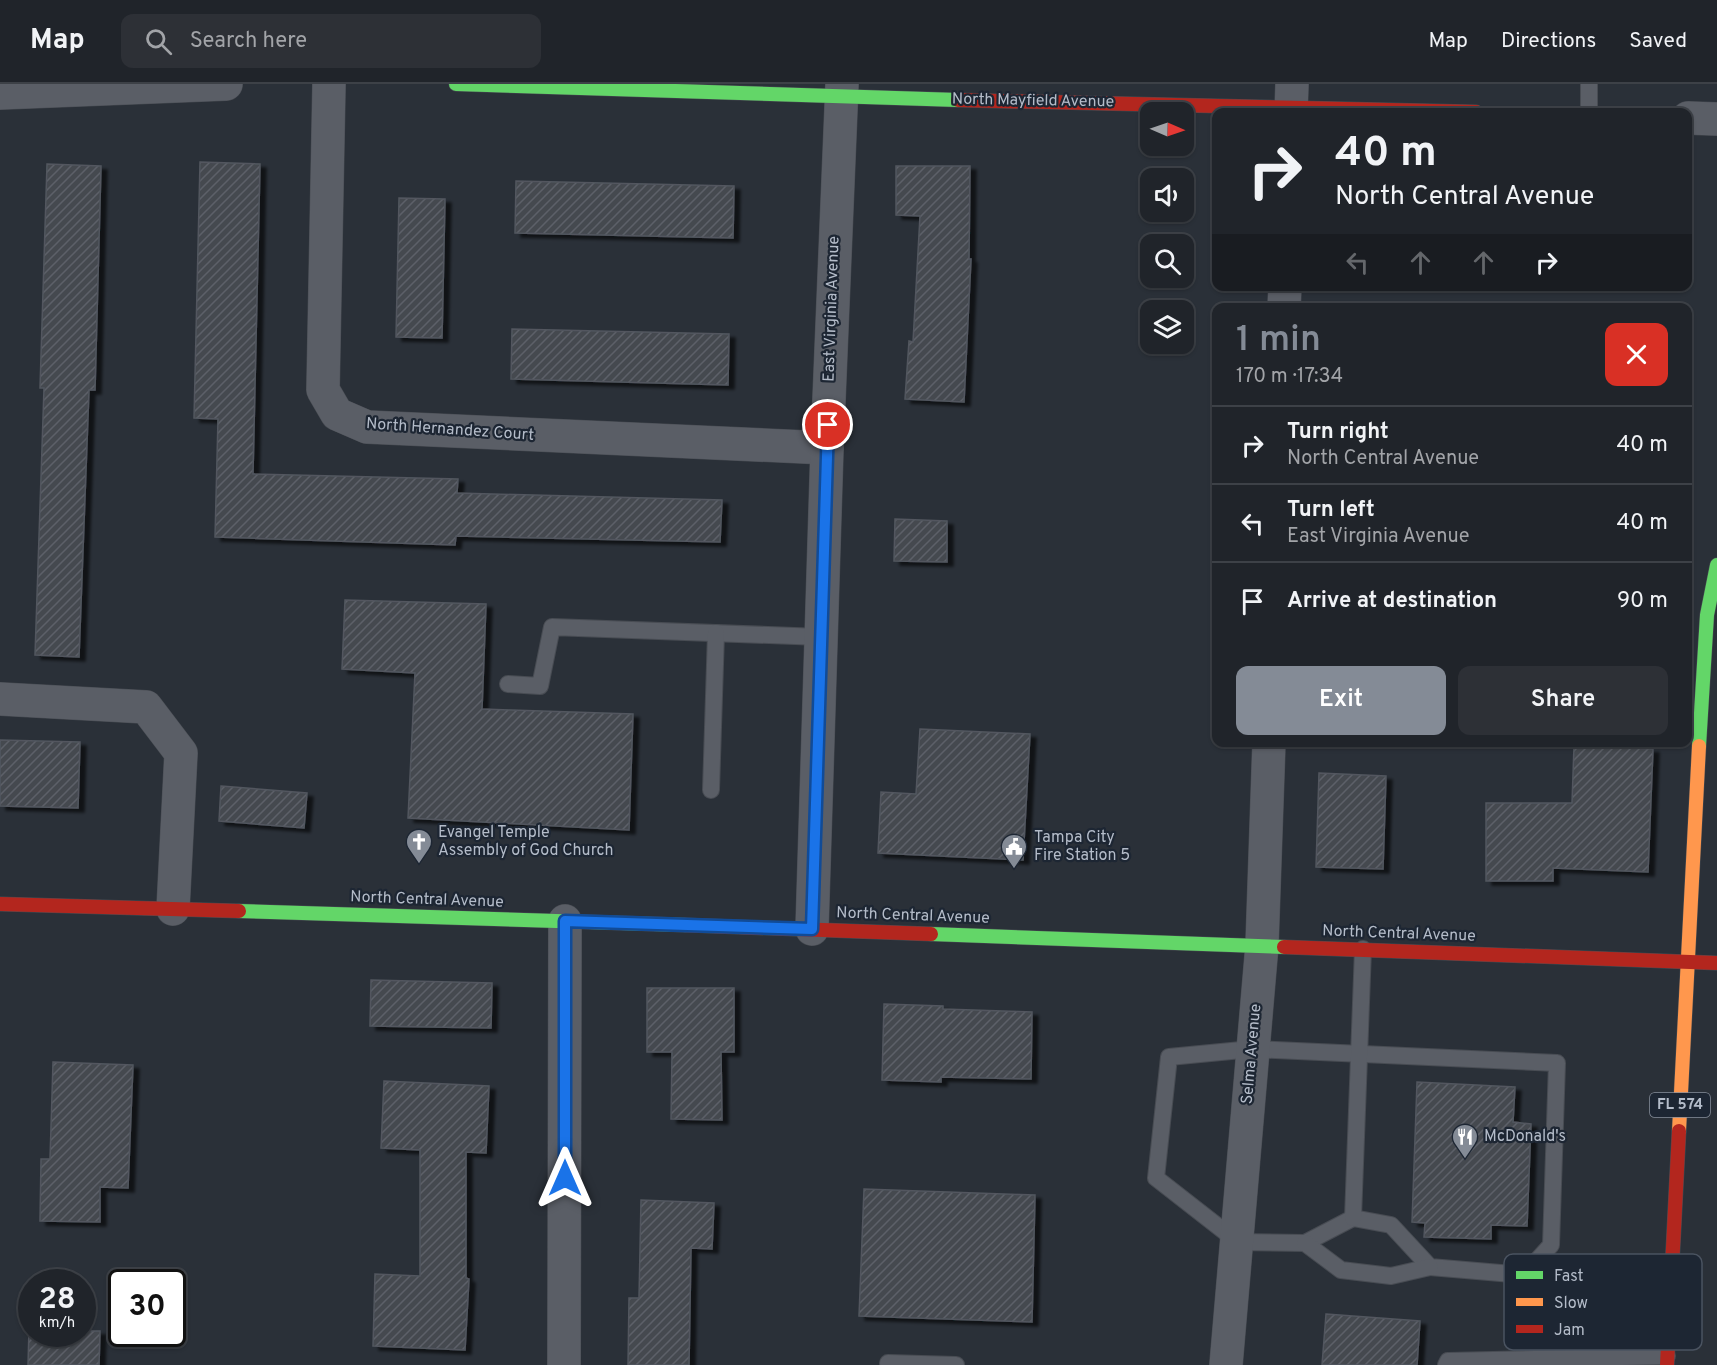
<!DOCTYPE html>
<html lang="en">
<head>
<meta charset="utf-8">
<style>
  :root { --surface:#20242a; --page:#2d3036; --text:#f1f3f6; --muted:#a2a4a8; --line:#3d4147; --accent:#848b96 }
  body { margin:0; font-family:Overpass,sans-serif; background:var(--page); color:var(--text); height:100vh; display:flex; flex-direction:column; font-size:22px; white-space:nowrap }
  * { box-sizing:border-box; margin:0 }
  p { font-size:20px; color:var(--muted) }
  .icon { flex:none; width:33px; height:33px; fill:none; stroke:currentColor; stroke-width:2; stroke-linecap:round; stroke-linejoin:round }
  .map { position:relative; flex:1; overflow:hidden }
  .details { position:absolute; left:1212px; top:219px; width:480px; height:444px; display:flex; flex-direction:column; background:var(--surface); border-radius:12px; box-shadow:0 2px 4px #0004,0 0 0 2px var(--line) }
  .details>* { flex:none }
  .top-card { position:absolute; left:1212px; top:24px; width:480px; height:183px; border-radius:12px; box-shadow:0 2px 4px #0004,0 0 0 2px var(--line); background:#20242a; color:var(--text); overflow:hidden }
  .needle { width:39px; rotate:92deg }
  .fabs { position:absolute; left:1140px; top:18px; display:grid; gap:12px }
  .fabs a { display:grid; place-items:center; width:54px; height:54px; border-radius:12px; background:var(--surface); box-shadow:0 2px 4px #0004,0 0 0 2px var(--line); font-size:30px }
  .speed { position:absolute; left:18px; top:1185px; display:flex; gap:12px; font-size:30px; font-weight:700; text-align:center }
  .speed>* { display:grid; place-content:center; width:78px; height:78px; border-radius:50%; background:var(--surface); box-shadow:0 2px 4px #0004,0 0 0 2px var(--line); line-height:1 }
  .speed small { font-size:15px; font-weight:400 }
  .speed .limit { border:3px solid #111; border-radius:9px; background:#fff; color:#111 }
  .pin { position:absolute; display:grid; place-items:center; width:51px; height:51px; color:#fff; margin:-26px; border:3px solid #fff; border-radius:50%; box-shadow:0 2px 6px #0007 }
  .me { position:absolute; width:66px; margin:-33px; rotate:0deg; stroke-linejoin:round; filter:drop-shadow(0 0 4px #0008) }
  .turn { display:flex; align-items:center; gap:21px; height:126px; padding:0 24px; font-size:27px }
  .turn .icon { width:78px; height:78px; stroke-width:2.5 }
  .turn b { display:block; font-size:42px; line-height:51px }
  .lanes { display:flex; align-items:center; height:57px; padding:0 24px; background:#0003; justify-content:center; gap:30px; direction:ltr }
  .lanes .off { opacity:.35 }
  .round { display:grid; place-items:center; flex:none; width:63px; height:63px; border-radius:12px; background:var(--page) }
  .headline { display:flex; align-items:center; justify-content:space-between; height:102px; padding:0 24px }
  h1 { font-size:36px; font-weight:600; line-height:45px; color:var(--accent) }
  .button { display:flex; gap:12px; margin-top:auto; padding:12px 24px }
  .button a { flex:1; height:69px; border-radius:12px; background:var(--accent); color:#fff; font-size:24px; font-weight:600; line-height:69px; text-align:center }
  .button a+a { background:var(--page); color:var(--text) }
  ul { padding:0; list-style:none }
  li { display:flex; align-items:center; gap:18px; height:78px; padding:0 24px; border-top:2px solid var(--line) }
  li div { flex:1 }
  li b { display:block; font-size:22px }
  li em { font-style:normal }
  header { display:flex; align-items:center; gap:36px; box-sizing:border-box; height:84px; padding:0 30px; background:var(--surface); border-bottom:2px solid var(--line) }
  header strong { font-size:28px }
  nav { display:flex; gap:33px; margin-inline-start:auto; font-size:21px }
  .search { width:420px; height:54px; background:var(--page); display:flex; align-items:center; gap:15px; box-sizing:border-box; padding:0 21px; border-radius:12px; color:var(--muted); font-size:22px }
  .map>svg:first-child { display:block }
  .building { fill:url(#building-hatch); stroke:#52575f; stroke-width:1.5; filter:url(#shadow) }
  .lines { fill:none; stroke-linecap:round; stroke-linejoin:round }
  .lane-casing { stroke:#484c53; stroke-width:18 }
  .street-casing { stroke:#484c53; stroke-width:34 }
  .fast-casing { stroke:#484c53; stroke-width:15 }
  .slow-casing { stroke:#484c53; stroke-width:15 }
  .jam-casing { stroke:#484c53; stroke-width:15 }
  .lane { stroke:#5a5e66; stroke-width:16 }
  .street { stroke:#5a5e66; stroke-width:33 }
  .fast { stroke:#63d668; stroke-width:14 }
  .slow { stroke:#ff974d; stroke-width:14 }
  .jam { stroke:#b3261e; stroke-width:14 }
  .route-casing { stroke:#114b97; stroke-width:15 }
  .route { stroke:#1a73e8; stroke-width:10 }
  .labels { text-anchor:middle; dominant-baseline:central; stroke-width:4.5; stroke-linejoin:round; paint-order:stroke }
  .shield { fill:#1d2633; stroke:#878f9c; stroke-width:1.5 }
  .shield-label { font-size:15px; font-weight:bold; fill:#b4bcc9 }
  .street-label { font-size:16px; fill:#b4bcc9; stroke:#1d2633 }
  .poi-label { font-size:16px; fill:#b4bcc9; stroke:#1d2633; text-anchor:start }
  .key { fill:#1d2633; stroke:#4a5360; stroke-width:1.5 }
  .key-label { font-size:16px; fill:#b4bcc9 }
</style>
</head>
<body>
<header>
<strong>Map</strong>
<div class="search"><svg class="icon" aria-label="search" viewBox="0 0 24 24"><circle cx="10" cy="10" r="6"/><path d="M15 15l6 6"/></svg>Search here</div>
<nav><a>Map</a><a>Directions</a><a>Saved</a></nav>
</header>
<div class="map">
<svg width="1717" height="1281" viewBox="0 0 1717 1281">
  <defs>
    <pattern id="building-hatch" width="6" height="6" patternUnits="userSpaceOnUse" patternTransform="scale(1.5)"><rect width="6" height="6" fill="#444950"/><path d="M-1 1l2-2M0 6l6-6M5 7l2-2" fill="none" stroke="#5d6168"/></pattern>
    <filter id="shadow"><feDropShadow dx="6" dy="4" stdDeviation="1.5" flood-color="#0009"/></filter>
  </defs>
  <rect width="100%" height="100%" fill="#2a3038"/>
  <g class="building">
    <polygon points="200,78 260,80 253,390 458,395 457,409 722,416 720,458 456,452 455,461 215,453 218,335 194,334"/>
    <polygon points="47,80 101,82 95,306 89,306 79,573 35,571 44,304 40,304"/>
    <polygon points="896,82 970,82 969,175 971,175 964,318 905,315 909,257 913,258 920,132 896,131"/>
    <polygon points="516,97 734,102 733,154 515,149"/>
    <polygon points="399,114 445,115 442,254 396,253"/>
    <polygon points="512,245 729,250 728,301 511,295"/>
    <polygon points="895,435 947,437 947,478 894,477"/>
    <polygon points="345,516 486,520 482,625 633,630 629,746 408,734 415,589 342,585"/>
    <polygon points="920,645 1030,650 1023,776 878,769 881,708 916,710"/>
    <polygon points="0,656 80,658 78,724 0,722"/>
    <polygon points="1574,662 1653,665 1648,788 1553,784 1553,797 1486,797 1486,719 1572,719"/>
    <polygon points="1319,689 1386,692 1383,785 1316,783"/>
    <polygon points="221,702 307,709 304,744 219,737"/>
    <polygon points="371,896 492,899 491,944 370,942"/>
    <polygon points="647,904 734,904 734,968 721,968 722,1036 671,1035 672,968 647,968"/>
    <polygon points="884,920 943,922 943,925 1032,928 1031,995 941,993 941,998 882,996"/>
    <polygon points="53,978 133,981 128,1104 100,1103 100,1138 40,1137 41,1075 50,1075"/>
    <polygon points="384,997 489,1002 486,1069 466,1068 466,1194 469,1195 465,1266 373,1262 375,1190 420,1192 420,1066 381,1064"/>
    <polygon points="1417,998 1515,1003 1513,1038 1531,1040 1527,1142 1491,1141 1491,1155 1424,1153 1425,1139 1412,1138"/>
    <polygon points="864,1105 1035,1111 1032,1238 859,1232"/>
    <polygon points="641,1116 714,1119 712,1165 691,1164 689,1281 628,1281 629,1214 639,1214"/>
    <polygon points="1326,1230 1420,1237 1417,1281 1322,1281"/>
    <polygon points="29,1245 32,1245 32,1250 82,1250 82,1247 100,1247 99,1281 28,1281"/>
  </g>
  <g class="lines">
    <defs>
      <g id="lane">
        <polyline points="1589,28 1589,0"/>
        <polyline points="508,600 540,602 552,543 821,553"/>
        <polyline points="711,706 716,549"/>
        <polygon points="1252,965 1557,979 1551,1161 1524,1191 1430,1183 1391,1141 1353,1134 1305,1159 1238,1158 1156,1094 1169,973"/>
        <polyline points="1353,1134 1363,865"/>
        <polyline points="1305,1159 1341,1186 1391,1192 1430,1183"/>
        <polyline points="888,1279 956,1281"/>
        <polyline points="1446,1281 1448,1277 1667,1272"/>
      </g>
      <g id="street">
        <polyline points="329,0 323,306 337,330 367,343 827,364"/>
        <polyline points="0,9 226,0"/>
        <polyline points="1291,28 1292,0"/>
        <polyline points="1688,34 1717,35"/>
        <polyline points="1284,224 1285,202"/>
        <polyline points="0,615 146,623 181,669 173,825"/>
        <polyline points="812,845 827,364 842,0"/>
        <polyline points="564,1281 565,837"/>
        <polyline points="1226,1281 1262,861 1269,658"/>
      </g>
      <g id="fast">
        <polyline points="456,0 958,16"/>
        <polyline points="1699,662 1707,531 1717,481"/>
        <polyline points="239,827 685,841"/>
        <polyline points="931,850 1284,863"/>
      </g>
      <polyline id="slow" points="1679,1047 1699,662"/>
      <g id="jam">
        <polyline points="958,16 1476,28"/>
        <polyline points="0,820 239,827"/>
        <polyline points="685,841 931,850"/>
        <polyline points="1284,863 1717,879"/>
        <polyline points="1667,1281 1679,1047"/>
      </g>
    </defs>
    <use href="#lane" class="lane-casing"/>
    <use href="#street" class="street-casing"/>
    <use href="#fast" class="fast-casing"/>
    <use href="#slow" class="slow-casing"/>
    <use href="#jam" class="jam-casing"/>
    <use href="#lane" class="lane"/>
    <use href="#street" class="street"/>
    <use href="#fast" class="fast"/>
    <use href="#slow" class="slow"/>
    <use href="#jam" class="jam"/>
  </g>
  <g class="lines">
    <defs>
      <polyline id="route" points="565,1094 565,837 812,845 828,341"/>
    </defs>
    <use href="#route" class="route-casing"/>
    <use href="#route" class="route"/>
  </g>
  <defs>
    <symbol id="church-pin" viewBox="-11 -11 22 30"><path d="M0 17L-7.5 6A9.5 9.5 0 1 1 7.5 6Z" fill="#848b96" stroke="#1d2633"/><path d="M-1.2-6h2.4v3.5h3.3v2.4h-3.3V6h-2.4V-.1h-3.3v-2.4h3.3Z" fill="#fff"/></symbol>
    <symbol id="civic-pin" viewBox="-11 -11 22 30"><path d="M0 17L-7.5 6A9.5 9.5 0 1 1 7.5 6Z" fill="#848b96" stroke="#1d2633"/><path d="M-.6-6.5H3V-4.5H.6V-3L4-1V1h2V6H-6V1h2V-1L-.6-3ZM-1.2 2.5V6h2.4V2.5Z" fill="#fff"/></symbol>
    <symbol id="restaurant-pin" viewBox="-11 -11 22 30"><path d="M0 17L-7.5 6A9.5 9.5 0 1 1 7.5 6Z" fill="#848b96" stroke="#1d2633"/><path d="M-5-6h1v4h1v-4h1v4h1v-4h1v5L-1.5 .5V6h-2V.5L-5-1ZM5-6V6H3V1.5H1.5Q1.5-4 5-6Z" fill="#fff"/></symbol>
  </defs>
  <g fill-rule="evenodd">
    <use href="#church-pin" x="404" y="743" width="30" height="40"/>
    <use href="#civic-pin" x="999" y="748" width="30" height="40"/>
    <use href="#restaurant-pin" x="1450" y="1038" width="30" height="40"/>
  </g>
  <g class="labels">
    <rect class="shield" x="1650" y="1009" width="60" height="24" rx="4.5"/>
    <g class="shield-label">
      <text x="1680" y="1021">FL 574</text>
    </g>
    <g class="street-label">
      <text transform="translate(1033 17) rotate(1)">North Mayfield Avenue</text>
      <text transform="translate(832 225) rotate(-88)">East Virginia Avenue</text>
      <text transform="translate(450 346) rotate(4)">North Hernandez Court</text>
      <text transform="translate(427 816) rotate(2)">North Central Avenue</text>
      <text transform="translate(913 832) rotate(2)">North Central Avenue</text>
      <text transform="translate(1399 850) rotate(2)">North Central Avenue</text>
      <text transform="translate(1252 970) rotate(-85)">Selma Avenue</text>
    </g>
    <g class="poi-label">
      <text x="438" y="749">Evangel Temple<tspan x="438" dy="18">Assembly of God Church</tspan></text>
      <text x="1034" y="754">Tampa City<tspan x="1034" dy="18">Fire Station 5</tspan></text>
      <text x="1484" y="1053">McDonald's</text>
    </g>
  </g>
  <rect x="1504" y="1170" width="198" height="96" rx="9" class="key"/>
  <rect x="1516" y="1187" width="27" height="8" fill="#63d668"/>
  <rect x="1516" y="1214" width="27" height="8" fill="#ff974d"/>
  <rect x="1516" y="1241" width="27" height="8" fill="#b3261e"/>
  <g class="key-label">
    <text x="1554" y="1197">Fast</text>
    <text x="1554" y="1224">Slow</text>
    <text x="1554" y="1251">Jam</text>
  </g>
</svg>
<div class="fabs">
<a><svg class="needle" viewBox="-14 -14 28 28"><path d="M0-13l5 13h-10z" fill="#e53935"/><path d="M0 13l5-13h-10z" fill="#a2a4a8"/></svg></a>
<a><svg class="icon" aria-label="sound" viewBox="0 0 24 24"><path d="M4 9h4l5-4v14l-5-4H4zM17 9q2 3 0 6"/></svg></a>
<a><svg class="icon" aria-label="search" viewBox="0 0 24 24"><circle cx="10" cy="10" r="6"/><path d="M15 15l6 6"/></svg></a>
<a><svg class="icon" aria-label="layers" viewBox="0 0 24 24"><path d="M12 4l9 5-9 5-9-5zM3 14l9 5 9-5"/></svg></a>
</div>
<div class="speed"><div>28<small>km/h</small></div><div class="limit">30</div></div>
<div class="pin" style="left:828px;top:341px;background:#d93025"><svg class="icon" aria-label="arrive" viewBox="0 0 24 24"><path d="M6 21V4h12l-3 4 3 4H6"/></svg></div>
<svg class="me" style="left:565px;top:1094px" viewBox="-20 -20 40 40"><path d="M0-17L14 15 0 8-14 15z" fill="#1a73e8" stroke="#fff" stroke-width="4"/></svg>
<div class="top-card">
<div class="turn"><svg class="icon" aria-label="right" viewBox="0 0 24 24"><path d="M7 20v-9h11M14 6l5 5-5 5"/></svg><div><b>40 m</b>North Central Avenue</div></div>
<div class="lanes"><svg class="icon off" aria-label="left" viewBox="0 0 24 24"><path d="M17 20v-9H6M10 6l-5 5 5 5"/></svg><svg class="icon off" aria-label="ahead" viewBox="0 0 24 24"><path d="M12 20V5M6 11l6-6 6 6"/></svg><svg class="icon off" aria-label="ahead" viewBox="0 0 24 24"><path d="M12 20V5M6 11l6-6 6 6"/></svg><svg class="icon" aria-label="right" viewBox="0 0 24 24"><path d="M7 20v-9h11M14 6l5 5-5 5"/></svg></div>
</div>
<section class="details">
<div class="headline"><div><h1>1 min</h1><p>170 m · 17:34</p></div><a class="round" style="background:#d93025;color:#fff"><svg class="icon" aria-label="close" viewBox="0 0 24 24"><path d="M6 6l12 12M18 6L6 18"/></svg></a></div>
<ul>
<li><svg class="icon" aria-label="right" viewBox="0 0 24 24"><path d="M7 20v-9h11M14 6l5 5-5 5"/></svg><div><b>Turn right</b><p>North Central Avenue</p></div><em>40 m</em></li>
<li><svg class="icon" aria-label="left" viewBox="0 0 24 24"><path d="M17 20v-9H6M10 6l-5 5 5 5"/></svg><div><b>Turn left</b><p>East Virginia Avenue</p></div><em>40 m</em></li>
<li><svg class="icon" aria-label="arrive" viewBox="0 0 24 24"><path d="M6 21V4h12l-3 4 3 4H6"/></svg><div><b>Arrive at destination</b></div><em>90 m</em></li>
</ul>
<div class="button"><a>Exit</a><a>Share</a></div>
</section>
</div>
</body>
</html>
